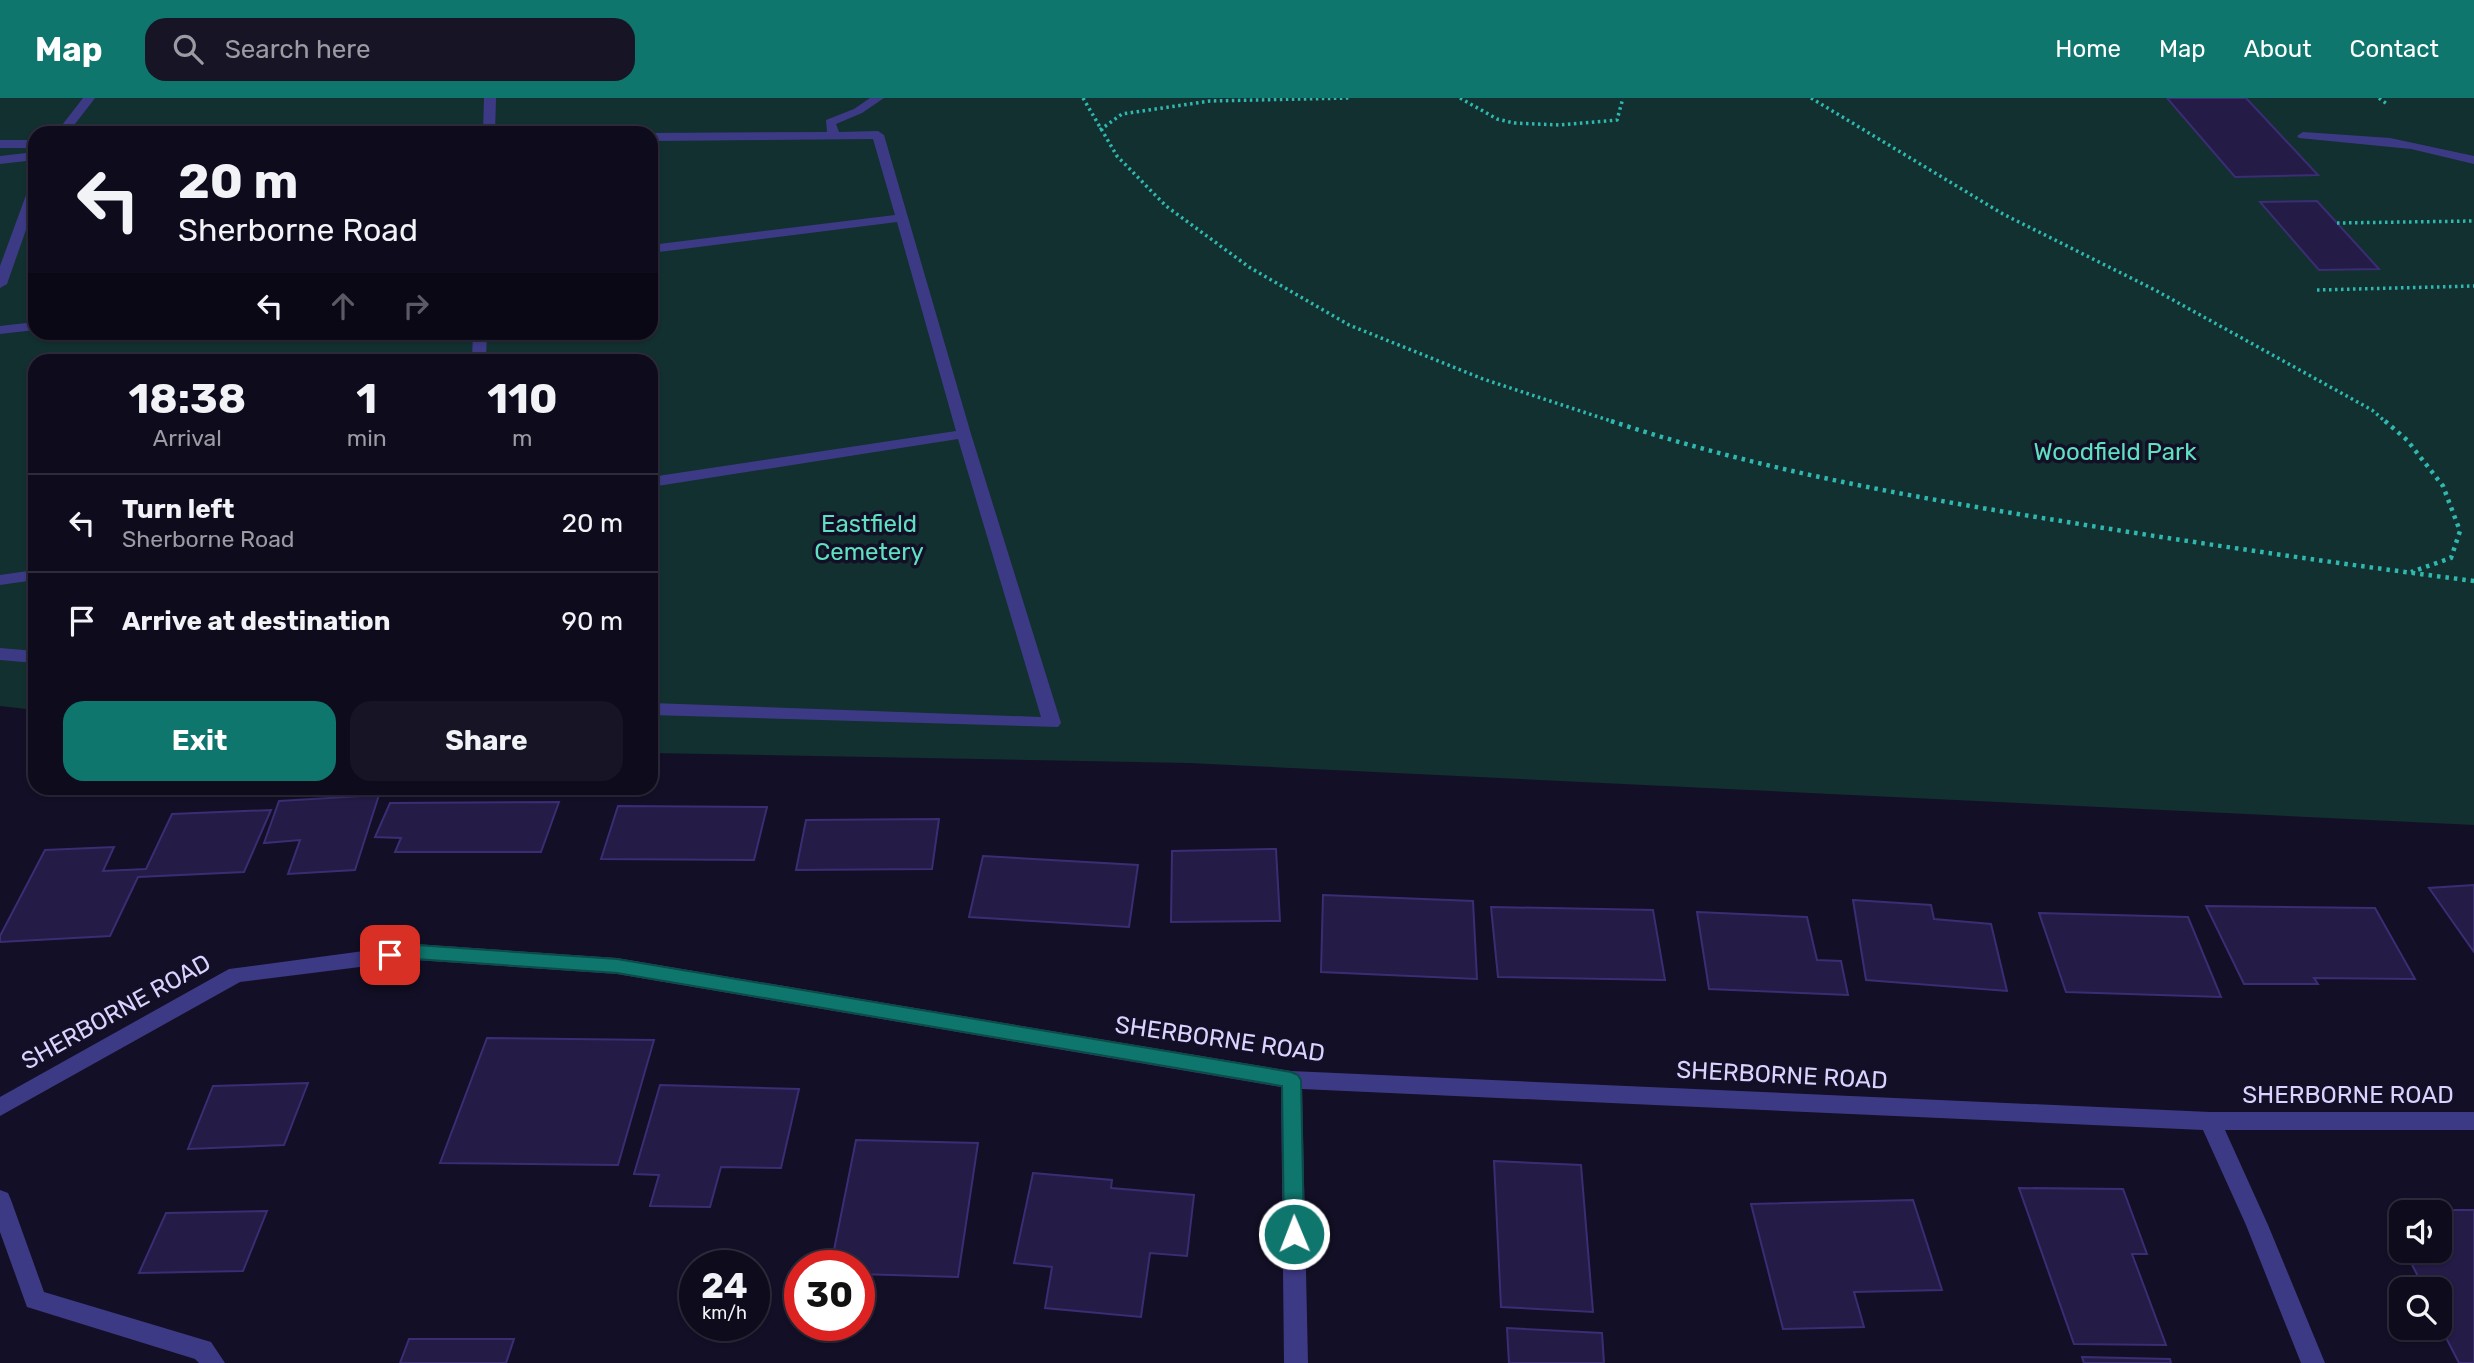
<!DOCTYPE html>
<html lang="en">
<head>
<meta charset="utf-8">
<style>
  :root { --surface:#0e0b1c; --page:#171425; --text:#f1f3f6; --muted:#9b9ba3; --line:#2e2b3b; --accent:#0f766e }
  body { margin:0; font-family:Rubik,sans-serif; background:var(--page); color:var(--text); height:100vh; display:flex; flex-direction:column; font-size:26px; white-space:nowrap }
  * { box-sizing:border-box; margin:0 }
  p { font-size:23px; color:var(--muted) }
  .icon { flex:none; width:38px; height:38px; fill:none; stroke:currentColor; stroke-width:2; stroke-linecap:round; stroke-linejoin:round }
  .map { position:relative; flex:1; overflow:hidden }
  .drawer { position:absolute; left:28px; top:256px; width:630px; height:441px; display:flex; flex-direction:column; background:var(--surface); border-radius:21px; box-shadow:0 2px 5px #0004,0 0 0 2px var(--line) }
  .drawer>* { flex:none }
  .top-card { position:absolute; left:28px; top:28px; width:630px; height:214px; border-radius:21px; box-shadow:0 2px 5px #0004,0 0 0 2px var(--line); background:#0e0b1c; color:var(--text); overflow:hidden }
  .buttons { position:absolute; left:2389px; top:1102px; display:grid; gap:14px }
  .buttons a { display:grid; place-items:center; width:63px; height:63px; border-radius:14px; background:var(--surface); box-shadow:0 2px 5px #0004,0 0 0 2px var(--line); font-size:35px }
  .speed { position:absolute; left:679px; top:1152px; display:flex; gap:14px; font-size:35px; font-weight:700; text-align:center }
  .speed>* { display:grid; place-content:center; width:91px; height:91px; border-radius:50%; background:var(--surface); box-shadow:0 2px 5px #0004,0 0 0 2px var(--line); line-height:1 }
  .speed small { font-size:18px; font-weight:400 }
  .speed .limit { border:10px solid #d22; background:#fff; color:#111 }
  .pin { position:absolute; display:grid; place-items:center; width:60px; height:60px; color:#fff; margin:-30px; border-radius:14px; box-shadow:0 4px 10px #0006 }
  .me { position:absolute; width:77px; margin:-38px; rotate:359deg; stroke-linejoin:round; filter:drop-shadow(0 0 5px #0008) }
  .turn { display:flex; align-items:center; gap:24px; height:147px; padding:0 35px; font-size:32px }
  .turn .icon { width:91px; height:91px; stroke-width:2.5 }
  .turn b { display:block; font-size:49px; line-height:60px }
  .lanes { display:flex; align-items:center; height:66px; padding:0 35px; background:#0003; justify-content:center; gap:35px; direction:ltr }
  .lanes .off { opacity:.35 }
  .eta { display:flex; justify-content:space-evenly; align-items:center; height:119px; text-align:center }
  .eta b { font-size:42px; font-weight:700; line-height:49px }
  .button { display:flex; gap:14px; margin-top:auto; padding:14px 35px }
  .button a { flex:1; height:80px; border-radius:21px; background:var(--accent); color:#fff; font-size:28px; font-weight:700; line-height:80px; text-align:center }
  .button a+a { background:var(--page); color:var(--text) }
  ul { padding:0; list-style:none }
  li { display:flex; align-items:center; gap:21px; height:98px; padding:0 35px; border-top:2px solid var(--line) }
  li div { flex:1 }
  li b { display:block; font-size:26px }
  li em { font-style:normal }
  header { display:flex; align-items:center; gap:42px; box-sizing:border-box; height:98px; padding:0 35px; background:var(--accent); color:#fff }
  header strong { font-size:33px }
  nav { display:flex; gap:38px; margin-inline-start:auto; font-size:24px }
  .search { width:490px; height:63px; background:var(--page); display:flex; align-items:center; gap:18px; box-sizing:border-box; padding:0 24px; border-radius:21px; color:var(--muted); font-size:26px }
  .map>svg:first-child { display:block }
  .green { fill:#12302f; fill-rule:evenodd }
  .building { fill:#241b47; stroke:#3b2d73; stroke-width:2 }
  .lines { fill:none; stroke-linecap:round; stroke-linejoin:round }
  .path-far1 { stroke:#2fb8b0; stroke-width:3.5; stroke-dasharray:2.5 3.5; stroke-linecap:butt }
  .path { stroke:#2fb8b0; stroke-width:4.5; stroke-dasharray:3.5 5; stroke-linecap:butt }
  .lane { fill:#3d3a85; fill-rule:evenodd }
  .street { fill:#3d3a85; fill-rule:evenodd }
  .route { fill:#0f766e; stroke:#0a4d48; stroke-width:2 }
  .labels { text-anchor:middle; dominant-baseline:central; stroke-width:7; stroke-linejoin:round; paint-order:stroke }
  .park-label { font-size:24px; fill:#5fe0c0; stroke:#130f26 }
  .street-label { font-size:24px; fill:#d9d4ff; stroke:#130f26 }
</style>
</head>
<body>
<header>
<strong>Map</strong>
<div class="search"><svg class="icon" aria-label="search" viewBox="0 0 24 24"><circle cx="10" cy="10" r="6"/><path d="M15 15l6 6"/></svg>Search here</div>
<nav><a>Home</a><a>Map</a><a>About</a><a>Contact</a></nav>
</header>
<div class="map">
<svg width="2474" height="1265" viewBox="0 0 2474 1265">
  <rect width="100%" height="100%" fill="#130f26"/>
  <path class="green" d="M0,0H2474V727L1189,665L651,655V262H35V612L0,608ZM35,35H651V234H35Z"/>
  <g class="building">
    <polygon points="2167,0 2246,0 2318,77 2235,79"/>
    <polygon points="2317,103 2337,125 2379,171 2319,172 2260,104"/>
    <polygon points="379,697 355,772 288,776 300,742 264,745 279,703"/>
    <polygon points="559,704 541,754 395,754 401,740 375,739 390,705"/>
    <polygon points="618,708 767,709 754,762 601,761"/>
    <polygon points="271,712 244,774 138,779 110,838 0,844 0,838 45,752 114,749 103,773 146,771 172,716"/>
    <polygon points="939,721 932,771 796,772 806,722"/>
    <polygon points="1276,751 1280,823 1171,824 1172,753"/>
    <polygon points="983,758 1138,767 1129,829 969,819"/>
    <polygon points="2474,787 2474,854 2429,790"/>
    <polygon points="1323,797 1473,803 1477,881 1321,874"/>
    <polygon points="1853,802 1931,807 1934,821 1991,826 2007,893 1866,882"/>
    <polygon points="2206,808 2375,810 2415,881 2314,880 2318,886 2244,886"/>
    <polygon points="1491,809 1653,812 1665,882 1498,879"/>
    <polygon points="1697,814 1807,819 1817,862 1841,863 1848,897 1709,891"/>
    <polygon points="2039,815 2188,819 2221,899 2066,894"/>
    <polygon points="487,940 654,942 618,1067 440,1065"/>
    <polygon points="308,985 284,1047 188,1051 213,988"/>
    <polygon points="660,987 799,991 781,1070 721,1069 710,1109 650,1108 659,1077 634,1076"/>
    <polygon points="856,1042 978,1045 958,1179 859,1176 859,1167 831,1167"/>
    <polygon points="1494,1063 1581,1067 1593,1214 1501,1209"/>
    <polygon points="1033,1075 1112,1082 1111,1090 1194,1097 1187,1158 1150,1155 1141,1219 1045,1210 1052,1169 1014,1165"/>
    <polygon points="2019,1090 2123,1091 2147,1156 2132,1156 2166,1247 2074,1246"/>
    <polygon points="1913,1102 1942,1192 1854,1194 1864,1229 1783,1231 1751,1106"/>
    <polygon points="2419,1112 2474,1112 2474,1265 2459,1265 2440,1228 2440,1192 2425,1192 2405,1153 2440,1153 2440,1115"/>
    <polygon points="267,1113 243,1173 139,1175 166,1115"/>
    <polygon points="1507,1230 1602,1235 1604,1265 1509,1265"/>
    <polygon points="409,1241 514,1241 506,1265 400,1265"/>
    <polygon points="2082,1259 2170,1261 2171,1265 2084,1265"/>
  </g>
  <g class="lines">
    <g class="path-far1">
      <polyline points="1083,0 1117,58 1166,108 1249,169 1349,227 1483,281 1617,325"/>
      <polyline points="1460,0 1497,21 1514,25 1559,27 1617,22 1623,0"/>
      <polyline points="1811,0 2003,116 2155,192 2372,312 2387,325"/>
      <polyline points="2379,0 2387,6"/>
      <polyline points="1100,32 1122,16 1210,3 1349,0"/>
      <polyline points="2337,125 2474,123"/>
      <polyline points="2317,192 2474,188"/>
    </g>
    <g class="path">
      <path d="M1611,323C1756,371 1905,398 2055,422C2194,445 2334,465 2474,483"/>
      <polyline points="2385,323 2407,342 2443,388 2460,433 2451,460 2411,474"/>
    </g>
    <g class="lane">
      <polygon points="83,0 95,0 68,35 56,35"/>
      <polygon points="484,0 496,0 495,35 483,35"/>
      <polygon points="870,0 884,0 862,15 836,26 839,34 878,33 884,37 971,336 1061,625 1058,629 651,617 651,605 1041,619 958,341 651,389 651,379 956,333 897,124 651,155 651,147 895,117 873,41 651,43 651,35 827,34 826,22 854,11"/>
      <polygon points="2303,34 2390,40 2474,58 2474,66 2411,51 2299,40 2297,38"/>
      <rect x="0" y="42" width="35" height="8"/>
      <polygon points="35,54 35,62 0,66 0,58"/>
      <polygon points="35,85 35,106 7,186 0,190 0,168 29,89"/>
      <polygon points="35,224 35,232 0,236 0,228"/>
      <polygon points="473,234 487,234 486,262 472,262"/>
      <polygon points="35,472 35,482 0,487 0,477"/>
      <polygon points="0,550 35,553 35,565 0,562"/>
    </g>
    <g class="street">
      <polygon points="416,846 617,860 1291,973 2210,1014 2474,1014 2474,1032 2225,1032 2268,1127 2325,1265 2301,1265 2246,1127 2203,1032 1302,991 1308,1265 1284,1265 1281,989 617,876 416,862 240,884 0,1018 0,999 229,871"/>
      <polygon points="0,1092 8,1095 11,1102 44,1194 211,1244 225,1265 199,1265 195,1261 27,1209 0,1134"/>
    </g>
  </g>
  <polygon class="route" points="416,847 617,861 1291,974 1298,977 1301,982 1304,1136 1301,1143 1294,1145 1287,1143 1284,1136 1282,988 617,875 416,861 390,864 381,857 390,850"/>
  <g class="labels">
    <g class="park-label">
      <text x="2115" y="354">Woodfield Park</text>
      <text x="869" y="426">Eastfield<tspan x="869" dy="28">Cemetery</tspan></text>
    </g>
    <g class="street-label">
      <text transform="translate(116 914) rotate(-29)">SHERBORNE ROAD</text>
      <text transform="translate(1220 941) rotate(8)">SHERBORNE ROAD</text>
      <text transform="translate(1782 977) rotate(3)">SHERBORNE ROAD</text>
      <text x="2348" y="997">SHERBORNE ROAD</text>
    </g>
  </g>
</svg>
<div class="buttons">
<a><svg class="icon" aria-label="sound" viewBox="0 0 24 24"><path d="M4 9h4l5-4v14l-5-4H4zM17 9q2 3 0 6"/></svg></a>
<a><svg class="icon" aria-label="search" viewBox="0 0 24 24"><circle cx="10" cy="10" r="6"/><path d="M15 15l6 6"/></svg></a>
</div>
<div class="speed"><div>24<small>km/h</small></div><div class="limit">30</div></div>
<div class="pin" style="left:390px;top:857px;background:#d93025"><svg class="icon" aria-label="arrive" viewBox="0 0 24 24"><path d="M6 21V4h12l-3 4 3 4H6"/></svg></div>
<svg class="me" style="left:1294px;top:1136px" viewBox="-20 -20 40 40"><circle r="17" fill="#0f766e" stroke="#fff" stroke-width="3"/><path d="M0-11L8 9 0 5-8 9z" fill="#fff"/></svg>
<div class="top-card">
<div class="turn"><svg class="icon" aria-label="left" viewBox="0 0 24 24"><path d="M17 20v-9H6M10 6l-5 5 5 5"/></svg><div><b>20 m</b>Sherborne Road</div></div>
<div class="lanes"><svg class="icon" aria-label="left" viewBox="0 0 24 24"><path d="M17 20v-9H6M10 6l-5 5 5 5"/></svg><svg class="icon off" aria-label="ahead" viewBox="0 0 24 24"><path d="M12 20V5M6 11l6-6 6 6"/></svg><svg class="icon off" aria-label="right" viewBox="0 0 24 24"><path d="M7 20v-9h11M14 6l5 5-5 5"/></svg></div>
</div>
<section class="drawer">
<div class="eta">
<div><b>18:38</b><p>Arrival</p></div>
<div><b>1</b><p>min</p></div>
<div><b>110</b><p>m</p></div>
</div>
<ul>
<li><svg class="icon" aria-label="left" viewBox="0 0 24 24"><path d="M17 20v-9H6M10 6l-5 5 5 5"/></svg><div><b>Turn left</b><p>Sherborne Road</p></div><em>20 m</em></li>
<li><svg class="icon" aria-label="arrive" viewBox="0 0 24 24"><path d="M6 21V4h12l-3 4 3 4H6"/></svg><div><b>Arrive at destination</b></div><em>90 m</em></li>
</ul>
<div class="button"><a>Exit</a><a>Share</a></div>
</section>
</div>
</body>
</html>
